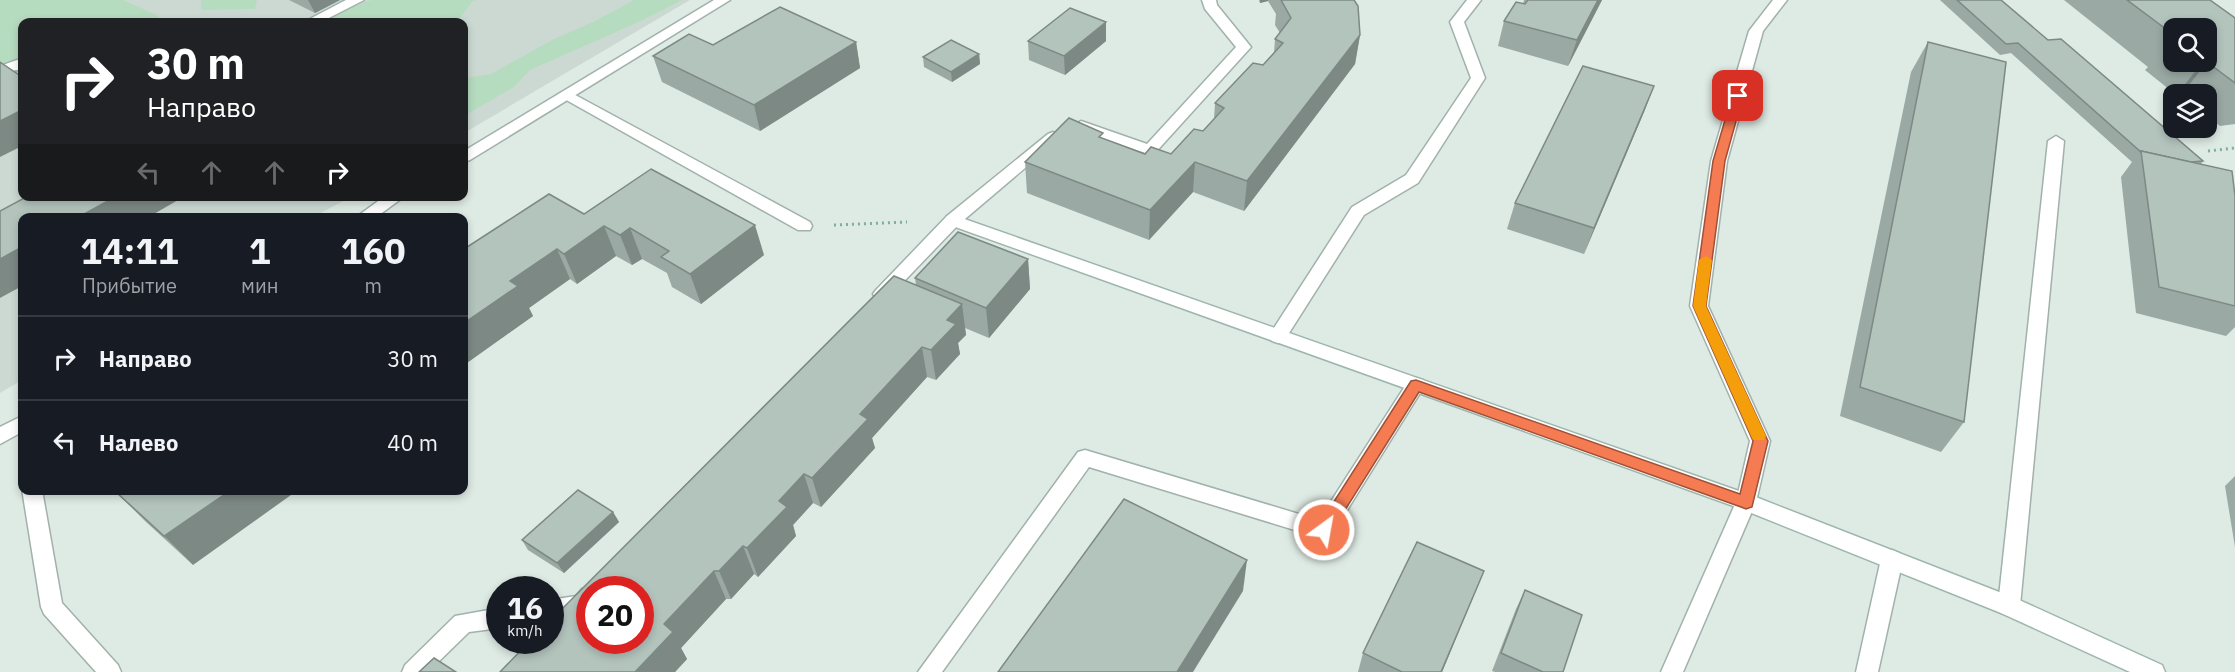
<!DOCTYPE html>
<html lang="ru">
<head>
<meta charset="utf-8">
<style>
  :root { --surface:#171b24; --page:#242831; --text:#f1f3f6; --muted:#9ea1a6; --line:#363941 }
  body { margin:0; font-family:"IBM Plex Sans",sans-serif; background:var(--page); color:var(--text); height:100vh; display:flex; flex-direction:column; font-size:22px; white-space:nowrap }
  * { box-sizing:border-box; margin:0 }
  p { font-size:20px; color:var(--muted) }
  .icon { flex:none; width:33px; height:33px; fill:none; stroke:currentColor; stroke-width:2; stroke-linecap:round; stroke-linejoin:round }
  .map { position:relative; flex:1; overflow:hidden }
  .sheet { position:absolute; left:18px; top:213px; width:450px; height:282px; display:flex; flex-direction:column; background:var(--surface); border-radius:12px; box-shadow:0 3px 9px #0003 }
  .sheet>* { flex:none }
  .hud { position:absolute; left:18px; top:18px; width:450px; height:183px; border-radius:12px; box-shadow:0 3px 9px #0003; background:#202124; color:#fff; overflow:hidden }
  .tools { position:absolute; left:2163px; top:18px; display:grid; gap:12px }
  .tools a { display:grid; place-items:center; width:54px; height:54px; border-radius:12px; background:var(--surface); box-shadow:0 3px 9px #0003; font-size:30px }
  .speed { position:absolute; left:486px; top:576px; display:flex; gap:12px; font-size:30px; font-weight:700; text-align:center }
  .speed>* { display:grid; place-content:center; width:78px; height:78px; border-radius:50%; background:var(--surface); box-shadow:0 3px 9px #0003; line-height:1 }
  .speed small { font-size:15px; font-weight:400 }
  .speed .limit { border:9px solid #d22; background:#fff; color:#111 }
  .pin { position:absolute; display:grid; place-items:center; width:51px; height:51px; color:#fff; margin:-26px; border-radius:12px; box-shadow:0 3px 9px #0006 }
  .me { position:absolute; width:66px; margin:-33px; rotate:32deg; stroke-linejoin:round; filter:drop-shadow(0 0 4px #0008) }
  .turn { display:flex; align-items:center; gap:21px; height:126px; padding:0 30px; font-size:27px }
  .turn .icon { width:78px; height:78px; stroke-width:2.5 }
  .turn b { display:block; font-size:42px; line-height:51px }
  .lanes { display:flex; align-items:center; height:57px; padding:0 30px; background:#0003; justify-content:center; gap:30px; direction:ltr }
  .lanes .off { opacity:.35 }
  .eta { display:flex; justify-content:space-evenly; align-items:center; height:102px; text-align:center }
  .eta b { font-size:36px; font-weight:800; line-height:42px }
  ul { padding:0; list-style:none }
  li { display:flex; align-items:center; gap:18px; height:84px; padding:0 30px; border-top:2px solid var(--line) }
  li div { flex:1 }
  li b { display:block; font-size:22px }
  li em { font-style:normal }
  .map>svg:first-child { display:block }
  .built { fill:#ccd9d3 }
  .green { fill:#b6dcc0 }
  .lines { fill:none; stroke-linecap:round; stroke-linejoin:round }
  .lane-casing { stroke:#a1b1ab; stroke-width:3 }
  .street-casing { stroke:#a1b1ab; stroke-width:3 }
  .secondary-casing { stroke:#9db6ad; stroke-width:3 }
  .path { stroke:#7eae9f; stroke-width:3; stroke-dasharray:2 4; stroke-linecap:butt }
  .lane { fill:#fff; fill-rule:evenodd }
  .street { fill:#fff; fill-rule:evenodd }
  .secondary { fill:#fff; fill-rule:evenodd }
  .wall { fill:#9aa9a3; fill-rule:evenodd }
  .shaded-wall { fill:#7d8984 }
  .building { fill:#b3c4bd; stroke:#7d8984; stroke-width:1.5; fill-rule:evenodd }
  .route { fill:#f47b52; stroke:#9f5035; stroke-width:1.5 }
  .slow { fill:#f59e0b }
</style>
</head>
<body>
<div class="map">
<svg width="2235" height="672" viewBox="0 0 2235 672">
  <rect width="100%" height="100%" fill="#deeae4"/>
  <g class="built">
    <polygon points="93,0 690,0 464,133 464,22 52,22"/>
    <polygon points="22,38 22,196 351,197 313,217 22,218 22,380 0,393 0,50"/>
  </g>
  <g class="green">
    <polygon points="0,0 123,0 157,15 161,22 22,22 22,72 0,69"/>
    <polygon points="201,0 257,0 255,9 201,10"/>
    <polygon points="371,0 477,0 472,2 457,22 311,22"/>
    <polygon points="634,0 682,0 641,21 530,70 514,87 464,116 464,78 491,74 552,40 593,22"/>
  </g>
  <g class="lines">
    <defs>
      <g id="lane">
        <polygon points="346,0 364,0 321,22 304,22"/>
        <polygon points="1202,0 1216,0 1217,5 1251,47 1155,153 1145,153 1076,129 1073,126 1081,121 1147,144 1236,47 1205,9"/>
        <polygon points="1467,0 1481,0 1464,22 1485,78 1418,183 1364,215 1284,341 1278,343 1272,341 1269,336 1272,331 1352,207 1406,175 1471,78 1450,22"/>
        <polygon points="17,60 22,61 22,71 16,70 0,75 0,66"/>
        <polygon points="566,90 810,222 812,226 810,230 798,230 561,97 559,94"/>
        <polygon points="1053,132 1061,137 1058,140 959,224 888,298 882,300 876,298 873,294 876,290 947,216 1048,134"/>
        <polygon points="2056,136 2064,141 2020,606 2017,613 2009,616 2001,613 1998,606 2048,141"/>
        <polygon points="1416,378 1423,380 1425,385 1331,536 1324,539 1089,467 942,672 918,672 1078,452 1085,450 1319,520 1409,380"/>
        <polygon points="22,489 42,490 62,603 118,665 121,672 96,672 44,614 41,607"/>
        <polygon points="1892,550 1899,553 1903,559 1878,672 1856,672 1881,559 1885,553"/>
        <polygon points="590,587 598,590 590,590 590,612 550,620 550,600 576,596 582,589"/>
        <polygon points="500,608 500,628 469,632 428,672 402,672 405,665 455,616"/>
      </g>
      <g id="street">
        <polygon points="714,0 730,0 470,160 464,162 464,151"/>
        <polygon points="1773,0 1787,0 1763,31 1727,161 1708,306 1770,441 1756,502 1683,672 1661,672 1736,502 1750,441 1690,306 1711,161 1749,31"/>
        <polygon points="385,196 405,196 375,218 355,218"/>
        <polygon points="22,416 22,432 0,444 0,427"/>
      </g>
      <polygon id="secondary" points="953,215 1753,496 2017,599 2162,665 2165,672 2130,672 2001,613 1739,508 947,224 945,220 947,216"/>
    </defs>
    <use href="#lane" class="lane-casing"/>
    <use href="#street" class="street-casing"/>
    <use href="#secondary" class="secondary-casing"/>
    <g class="path">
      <polyline points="2208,151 2235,148"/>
      <polyline points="834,225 907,222"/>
    </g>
    <use href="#lane" class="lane"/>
    <use href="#street" class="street"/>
    <use href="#secondary" class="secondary"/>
  </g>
  <g class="wall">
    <polygon points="289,0 340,0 315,13"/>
    <polygon points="1259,0 1354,0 1360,35 1355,64 1244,211 1193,192 1149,240 1027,193 1025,162 1103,139 1145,154 1171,154 1203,131 1214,119 1215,103 1263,65 1274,53 1275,39 1280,33 1275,25 1276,14 1268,1 1260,3"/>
    <polygon points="1524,0 1602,0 1568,66 1498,46 1504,21 1523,4"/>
    <polygon points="1940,0 2001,0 2048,40 2203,161 2201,164 2235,196 2235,327 2226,336 2136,313 2121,177 2132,162 2011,53 2000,55"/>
    <path d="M2064,0H2210L2235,18V124L2220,126L2206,115V94H2175L2145,70L2148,67ZM2174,28L2206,62H2174Z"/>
    <polygon points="1028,41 1106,41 1065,75 1029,60"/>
    <polygon points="856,42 860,68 760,131 662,82 653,56"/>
    <polygon points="1928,42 1964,422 1941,452 1840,416 1911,72"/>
    <polygon points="979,54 980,64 952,82 924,67 923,57"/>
    <polygon points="1654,86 1644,112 1584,254 1507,229 1515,203"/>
    <polygon points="584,214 764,255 701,304 672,287 667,273 642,259 632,265 616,256 577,284 570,279 529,308 533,316 464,365"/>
    <polygon points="1028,259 1030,289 989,338 965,328 966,335 958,343 960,354 936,380 927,377 872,438 875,448 821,507 813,503 793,525 796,536 758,577 754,574 731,599 726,599 681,648 687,659 675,672 500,672 916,285 915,278"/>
    <polygon points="2235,476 2235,547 2225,486"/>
    <polygon points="119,490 193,565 145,521 116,492"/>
    <polygon points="613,512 619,522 564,573 528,550 522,540"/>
    <polygon points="1484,571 1442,672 1358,672 1363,653"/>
    <polygon points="1525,590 1563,672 1495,672 1492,671 1516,609"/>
  </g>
  <g class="shaded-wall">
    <polygon points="308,0 340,0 315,13"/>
    <polygon points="1260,0 1268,0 1268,1 1260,3"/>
    <polygon points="1598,0 1602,0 1568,66 1577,40"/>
    <polygon points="1106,22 1106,41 1065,75 1064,56"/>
    <polygon points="1360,35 1355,64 1244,211 1247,181"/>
    <polygon points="856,42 860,68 760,131 754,105"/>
    <polygon points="979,54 980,64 952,82 951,72"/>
    <polygon points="2207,62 2182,94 2177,94 2202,63"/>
    <polygon points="1654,86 1644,112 1584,254 1594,228"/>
    <polygon points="22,110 22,146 0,157 0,121"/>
    <polygon points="1195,162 1193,192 1149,240 1150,210"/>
    <polygon points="117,196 185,196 147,218 77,218"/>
    <polygon points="755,225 764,255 701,304 690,274"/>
    <polygon points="604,226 616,256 577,284 564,254"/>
    <polygon points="630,228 642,259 632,265 620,235"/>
    <polygon points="22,247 22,286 0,298 0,259"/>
    <polygon points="557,249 570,279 529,308 533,316 464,365 464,323 510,281"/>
    <polygon points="1028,259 1030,289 989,338 986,308"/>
    <polygon points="962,304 966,335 958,343 960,354 936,380 931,350 947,320"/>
    <polygon points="922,347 927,377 872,438 875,448 821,507 812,478 860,414"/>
    <polygon points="804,474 813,503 793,525 796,536 758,577 747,548 779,501"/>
    <polygon points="231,490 298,490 193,565 164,536"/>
    <polygon points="613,512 619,522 564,573 557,563"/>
    <polygon points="743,546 754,574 731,599 719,571"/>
    <polygon points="1247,560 1243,591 1193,672 1177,672"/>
    <polygon points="714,571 726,599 681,648 687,659 675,672 635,672 664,624"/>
    <polygon points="1484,571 1442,672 1441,672"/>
  </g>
  <g class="building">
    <polygon points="1281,0 1354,0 1358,6 1360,35 1247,181 1195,162 1150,210 1025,162 1069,118 1103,133 1099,137 1145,154 1151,147 1171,154 1194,129 1203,131 1224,108 1215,103 1253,63 1263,65 1283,43 1275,39 1291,18"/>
    <polygon points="1528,0 1598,0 1577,40 1504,21 1516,2 1525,4"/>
    <polygon points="1957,0 2001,0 2048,40 2061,39 2203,161 2191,162 2141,151 2141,152 2018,43 2006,44"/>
    <polygon points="2127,0 2210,0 2235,18 2235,83 2207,62 2202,63 2200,62 2206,62 2206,28 2174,28 2174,35"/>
    <polygon points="780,7 856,42 754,105 653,56 689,34 713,45"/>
    <polygon points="1070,8 1106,22 1064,56 1028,41"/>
    <polygon points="951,40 979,54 951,72 923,57"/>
    <polygon points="1928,42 2006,62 1964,422 1860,387"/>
    <polygon points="0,62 22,77 22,110 0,121"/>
    <polygon points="1583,66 1654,86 1594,228 1515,203"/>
    <polygon points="2141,151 2232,171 2235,196 2235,306 2159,287"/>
    <polygon points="651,169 755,225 690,274 661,257 669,251 630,228 620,235 604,226 564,254 557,249 510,281 518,286 464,323 464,249 549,194 584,214"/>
    <polygon points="28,196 117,196 77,218 22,218 22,247 0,259 0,211"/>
    <polygon points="958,232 1028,259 986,308 915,278"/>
    <path d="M894,276L962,304L947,320L956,324L931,350L922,347L860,414L868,419L812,478L804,474L779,501L787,507L747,548L743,546L719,571H714L664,624L673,632L635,672H500L531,640H550V621ZM590,590H640V640H590Z"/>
    <polygon points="119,490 231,490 164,536 116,492"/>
    <polygon points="578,490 613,512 557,563 522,540"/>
    <polygon points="1124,499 1247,560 1177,672 998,672"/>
    <polygon points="1417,542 1484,571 1441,672 1402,672 1363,653"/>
    <polygon points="1525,590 1582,615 1563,672 1543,672 1501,653"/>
    <polygon points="434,658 456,672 419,672"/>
  </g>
  <polygon class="route" points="1738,93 1743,96 1725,161 1706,306 1768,441 1752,507 1746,509 1741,507 1419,392 1330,534 1324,536 1319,534 1317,530 1319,525 1411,381 1416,380 1740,494 1753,441 1693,306 1713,161 1732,96"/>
  <polygon class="slow" points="1706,256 1712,260 1706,306 1766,436 1764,440 1753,440 1751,436 1693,306 1699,260"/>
</svg>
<div class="tools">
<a><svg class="icon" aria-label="search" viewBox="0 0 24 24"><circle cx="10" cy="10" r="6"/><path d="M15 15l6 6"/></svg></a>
<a><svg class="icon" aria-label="layers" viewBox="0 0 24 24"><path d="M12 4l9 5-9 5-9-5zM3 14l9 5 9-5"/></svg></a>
</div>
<div class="speed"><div>16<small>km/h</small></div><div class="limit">20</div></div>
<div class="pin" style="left:1738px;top:96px;background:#d93025"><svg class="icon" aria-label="arrive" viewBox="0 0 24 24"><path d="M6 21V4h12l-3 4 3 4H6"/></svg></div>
<svg class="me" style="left:1324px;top:530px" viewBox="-20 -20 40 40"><circle r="17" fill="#f47b52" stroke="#fff" stroke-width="3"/><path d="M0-11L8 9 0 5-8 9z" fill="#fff"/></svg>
<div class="hud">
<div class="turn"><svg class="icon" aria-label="right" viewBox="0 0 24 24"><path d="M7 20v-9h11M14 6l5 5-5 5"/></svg><div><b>30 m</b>Направо</div></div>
<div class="lanes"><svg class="icon off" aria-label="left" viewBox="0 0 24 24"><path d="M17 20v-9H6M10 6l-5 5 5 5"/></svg><svg class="icon off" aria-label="ahead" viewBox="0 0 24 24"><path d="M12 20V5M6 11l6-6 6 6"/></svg><svg class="icon off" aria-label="ahead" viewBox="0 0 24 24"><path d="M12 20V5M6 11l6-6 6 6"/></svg><svg class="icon" aria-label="right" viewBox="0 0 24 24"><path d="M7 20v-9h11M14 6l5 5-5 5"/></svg></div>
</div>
<section class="sheet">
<div class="eta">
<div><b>14:11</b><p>Прибытие</p></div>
<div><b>1</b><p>мин</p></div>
<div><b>160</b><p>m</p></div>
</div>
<ul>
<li><svg class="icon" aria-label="right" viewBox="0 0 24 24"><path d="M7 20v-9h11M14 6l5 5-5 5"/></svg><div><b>Направо</b></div><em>30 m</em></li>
<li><svg class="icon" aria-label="left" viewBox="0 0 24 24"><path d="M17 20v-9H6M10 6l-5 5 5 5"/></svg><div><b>Налево</b></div><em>40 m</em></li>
</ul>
</section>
</div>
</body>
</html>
